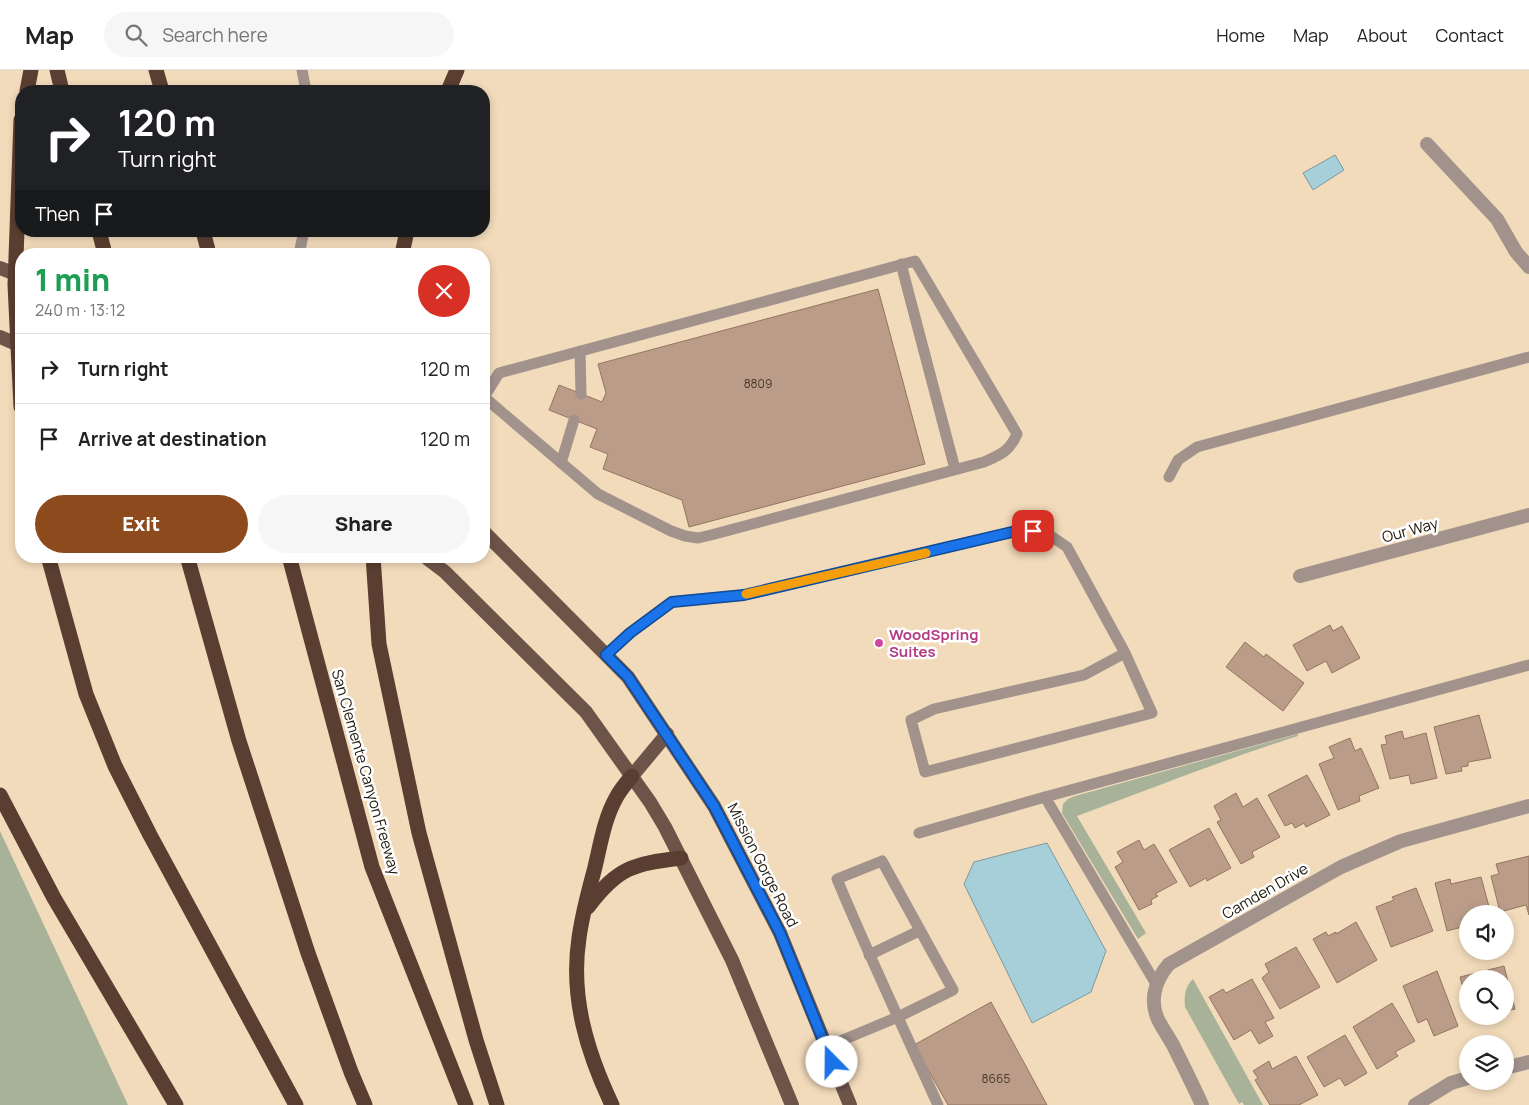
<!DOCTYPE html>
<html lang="en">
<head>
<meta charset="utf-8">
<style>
  :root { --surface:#fff; --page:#f6f6f6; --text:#222; --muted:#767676; --line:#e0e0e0; --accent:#8d4a1c }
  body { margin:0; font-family:Manrope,sans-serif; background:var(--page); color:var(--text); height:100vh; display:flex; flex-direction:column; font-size:19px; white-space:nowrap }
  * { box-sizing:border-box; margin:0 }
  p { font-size:16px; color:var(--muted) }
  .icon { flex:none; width:28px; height:28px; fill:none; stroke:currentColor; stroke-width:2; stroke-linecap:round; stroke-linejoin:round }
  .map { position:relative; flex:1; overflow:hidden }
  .drawer { position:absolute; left:15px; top:178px; width:475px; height:315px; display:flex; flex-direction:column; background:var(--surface); border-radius:20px; box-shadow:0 2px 8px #0003 }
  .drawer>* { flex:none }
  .hud { position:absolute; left:15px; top:15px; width:475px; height:152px; border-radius:20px; box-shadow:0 2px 8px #0003; background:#202124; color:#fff; overflow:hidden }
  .fabs { position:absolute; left:1459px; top:835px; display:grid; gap:10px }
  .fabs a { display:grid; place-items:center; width:55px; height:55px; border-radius:50%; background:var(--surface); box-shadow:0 2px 8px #0003; font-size:25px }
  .pin { position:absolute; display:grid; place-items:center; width:42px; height:42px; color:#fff; margin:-21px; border-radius:10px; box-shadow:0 2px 8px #0006 }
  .me { position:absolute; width:55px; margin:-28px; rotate:338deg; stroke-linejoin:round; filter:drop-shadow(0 0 4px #0008) }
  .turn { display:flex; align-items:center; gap:18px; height:105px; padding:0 20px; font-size:22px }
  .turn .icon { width:65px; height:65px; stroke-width:2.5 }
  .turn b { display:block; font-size:35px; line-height:42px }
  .then { display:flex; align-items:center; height:48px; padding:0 20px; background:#0003; gap:10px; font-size:19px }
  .round { display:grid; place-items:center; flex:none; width:52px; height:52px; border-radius:26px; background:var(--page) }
  .head { display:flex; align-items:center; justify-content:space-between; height:85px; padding:0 20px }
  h1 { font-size:30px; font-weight:800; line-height:38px; color:#1e9e55 }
  .primary-button { display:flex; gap:10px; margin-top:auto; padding:10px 20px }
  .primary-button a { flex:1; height:58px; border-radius:30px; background:var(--accent); color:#fff; font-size:20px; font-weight:800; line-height:58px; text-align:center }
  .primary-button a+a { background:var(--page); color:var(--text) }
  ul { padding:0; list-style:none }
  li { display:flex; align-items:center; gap:15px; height:70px; padding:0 20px; border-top:1px solid var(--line) }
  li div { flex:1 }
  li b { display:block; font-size:19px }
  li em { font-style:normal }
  header { display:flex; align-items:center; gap:30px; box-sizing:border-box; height:70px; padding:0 25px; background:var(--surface); border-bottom:1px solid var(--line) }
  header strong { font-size:24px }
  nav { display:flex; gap:28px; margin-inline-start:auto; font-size:18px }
  .search { width:350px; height:45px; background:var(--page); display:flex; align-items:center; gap:12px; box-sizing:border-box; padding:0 18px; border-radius:28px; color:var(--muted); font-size:19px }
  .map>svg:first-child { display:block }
  .green { fill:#a7b298 }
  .water { fill:#a6cfd9; stroke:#7e989b }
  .building { fill:#ba9c88; stroke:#947560 }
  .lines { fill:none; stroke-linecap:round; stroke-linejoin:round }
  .service { stroke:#a1928c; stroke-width:11 }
  .minor { stroke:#a1928c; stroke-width:14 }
  .primary { stroke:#6d5448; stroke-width:14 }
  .motorway { stroke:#5a3e31; stroke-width:15 }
  .motorway-bridge { stroke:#5a3e31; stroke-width:15 }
  .route-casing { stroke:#114b97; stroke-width:12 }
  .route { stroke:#1a73e8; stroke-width:9 }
  .slow { stroke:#f59e0b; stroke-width:9 }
  .hotel-dot { fill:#d1479c; stroke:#fff; stroke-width:2 }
  .labels { text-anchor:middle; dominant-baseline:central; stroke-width:5; stroke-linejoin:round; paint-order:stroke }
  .number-label { font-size:12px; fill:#46382a }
  .street-label { font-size:15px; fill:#1f170b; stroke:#fff }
  .hotel-label { font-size:15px; font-weight:bold; fill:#b23c85; stroke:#fff; text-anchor:start }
</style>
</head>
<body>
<header>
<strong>Map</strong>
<div class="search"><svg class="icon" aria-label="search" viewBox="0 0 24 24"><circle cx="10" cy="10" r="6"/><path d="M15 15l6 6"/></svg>Search here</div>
<nav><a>Home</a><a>Map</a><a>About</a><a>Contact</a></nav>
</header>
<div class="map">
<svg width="1529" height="1035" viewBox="0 0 1529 1035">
  <rect width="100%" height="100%" fill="#f2dbbb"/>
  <g class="green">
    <path d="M1298,664V666C1223,690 1150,719 1077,746L1146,863L1138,869L1062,743L1063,734L1068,729L1075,726Z"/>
    <polygon points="0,761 128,1035 0,1035"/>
    <path d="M1193,909L1263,1035H1244L1242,1032L1239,1034L1185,937C1184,927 1185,916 1193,909Z"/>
  </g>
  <g class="water">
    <polygon points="1335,85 1344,100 1313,120 1303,103"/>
    <polygon points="1047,773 1106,881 1091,922 1032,953 964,814 974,792"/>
  </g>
  <g class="building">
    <polygon points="878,219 925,394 689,457 682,430 603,399 608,384 590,377 597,359 549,340 559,315 602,332 606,323 598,294"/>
    <polygon points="1330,555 1333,561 1342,556 1360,588 1332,603 1326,591 1307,601 1293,575"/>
    <polygon points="1245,572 1264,587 1266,584 1304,613 1283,641 1226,597"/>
    <polygon points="1479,645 1491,688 1468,692 1468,696 1461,697 1462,701 1446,704 1434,657"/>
    <polygon points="1402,661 1404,669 1426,663 1437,708 1411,714 1409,705 1390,709 1381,675 1387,674 1385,666"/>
    <polygon points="1350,668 1355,681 1361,678 1379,718 1359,726 1360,731 1338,740 1319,694 1334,688 1329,677"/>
    <polygon points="1307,705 1330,745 1306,757 1304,753 1295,758 1292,753 1285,756 1268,725"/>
    <polygon points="1236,723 1243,737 1257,728 1280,767 1252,782 1254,787 1241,794 1217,752 1221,750 1214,736"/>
    <polygon points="1209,758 1231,798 1207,811 1206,808 1190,817 1169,780"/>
    <polygon points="1139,770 1144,780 1154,774 1177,812 1155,824 1158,826 1151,830 1152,834 1139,840 1115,797 1123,792 1117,782"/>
    <polygon points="1529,786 1529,845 1526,835 1500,842 1491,806 1499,804 1496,794"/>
    <polygon points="1481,807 1491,844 1468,844 1468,868 1465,868 1462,857 1447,861 1435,813 1450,809 1451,814"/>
    <polygon points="1416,818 1433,861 1391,877 1376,837 1394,830 1392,827"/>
    <polygon points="1356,852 1377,890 1337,913 1313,869 1326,862 1328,866 1336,862 1336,864"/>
    <polygon points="1296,877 1320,917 1280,939 1262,908 1269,902 1265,894"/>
    <polygon points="1504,896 1515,939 1505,941 1505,909 1468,909 1468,936 1460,907"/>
    <polygon points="1437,901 1458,956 1434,966 1427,949 1418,953 1403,916"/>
    <polygon points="1252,909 1274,948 1265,952 1273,966 1259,974 1251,960 1234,970 1209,927 1223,919 1226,923"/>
    <polygon points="991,932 1047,1035 948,1035 914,975"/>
    <polygon points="1392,933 1415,971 1395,982 1398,986 1377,999 1353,957"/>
    <polygon points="1345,965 1367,1003 1345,1016 1340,1008 1324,1017 1307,987"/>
    <polygon points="1296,986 1318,1025 1299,1035 1270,1035 1255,1010 1258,1008 1253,1001 1269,991 1272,999"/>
  </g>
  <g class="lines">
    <g class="service">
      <polyline points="302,0 306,21"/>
      <polyline points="299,184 304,161"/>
      <path d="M915,191L1017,364C1009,382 1000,385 984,392L711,465L698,468L685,466L671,461L598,424L484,327L499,303Z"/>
      <polyline points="901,194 955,399"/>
      <polyline points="580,281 581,324"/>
      <polyline points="561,393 574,350"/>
      <polyline points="1169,407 1178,390 1197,377 1529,287"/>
      <polyline points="606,585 630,563 671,532 744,525 1021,460 1045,462 1067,477 1125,583 1152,643 925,702 911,650 934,639 1084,605 1125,583"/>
      <polyline points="1045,727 1529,595"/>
      <polyline points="919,763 1045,727 1156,914"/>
      <polyline points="869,885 919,861"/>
      <path d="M826,977L898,947L953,920L882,791L837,809C869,886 904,960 938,1035"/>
    </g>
    <g class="minor">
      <polyline points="1427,74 1497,149 1516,182 1529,197"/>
      <polyline points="1300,506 1529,445"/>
      <polyline points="1505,998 1529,992"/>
      <path d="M1202,1035C1193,1015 1183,995 1173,975C1169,968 1165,962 1161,955C1148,934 1154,911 1169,894L1341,797L1401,771L1529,736"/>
      <polyline points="1415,1035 1451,1013 1468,1008"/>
    </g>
    <g class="primary">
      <polyline points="0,198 21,206"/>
      <polyline points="0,267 21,276"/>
      <polyline points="484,462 628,607 714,736 780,863 850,1035"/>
      <polyline points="424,486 445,502 586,642 650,732 665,757 732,890 792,1035"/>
      <polyline points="632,706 667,664"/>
    </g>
    <g class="motorway">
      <polyline points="57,0 62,21"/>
      <polyline points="156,0 162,21"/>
      <polyline points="27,21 31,0"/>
      <polyline points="448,21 457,0"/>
      <polyline points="99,161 105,184"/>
      <polyline points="203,161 209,184"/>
      <polyline points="402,184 407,161"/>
      <polyline points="48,486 86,624 115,696 150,765 296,1035"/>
      <polyline points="187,486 239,671 308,883 351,1002 365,1035"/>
      <polyline points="289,486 372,797 466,1035"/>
      <polyline points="373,486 379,574 419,763 476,970 497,1035"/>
      <polyline points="0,725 54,828 176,1035"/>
      <path d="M588,837C618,797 633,794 681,788"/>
      <path d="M612,1035C587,982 570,927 579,868C582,846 588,823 594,801C600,777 604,749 616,728C620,720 626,713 632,706"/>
    </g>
    <polyline class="motorway-bridge" points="21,50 15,215 21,337"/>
  </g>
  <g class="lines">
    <defs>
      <polyline id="route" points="832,992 780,863 714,736 628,607 606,585 630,563 672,532 744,525 1021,460 1033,461"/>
    </defs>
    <use href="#route" class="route-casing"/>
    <use href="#route" class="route"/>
    <polyline class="slow" points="746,524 926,483"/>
  </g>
  <circle class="hotel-dot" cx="879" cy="573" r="5"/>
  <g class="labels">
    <g class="number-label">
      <text x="758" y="313">8809</text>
      <text x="996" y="1008">8665</text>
    </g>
    <g class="street-label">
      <text transform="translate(1410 460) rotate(-15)">Our Way</text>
      <text transform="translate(366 702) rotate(74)">San Clemente Canyon Freeway</text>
      <text transform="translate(763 795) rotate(63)">Mission Gorge Road</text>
      <text transform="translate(1265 821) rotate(-30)">Camden Drive</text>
    </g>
    <g class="hotel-label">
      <text x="889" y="564">WoodSpring<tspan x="889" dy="17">Suites</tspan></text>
    </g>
  </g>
</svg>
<div class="fabs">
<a><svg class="icon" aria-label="sound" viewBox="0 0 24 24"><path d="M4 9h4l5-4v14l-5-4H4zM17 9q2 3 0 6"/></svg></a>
<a><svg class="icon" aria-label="search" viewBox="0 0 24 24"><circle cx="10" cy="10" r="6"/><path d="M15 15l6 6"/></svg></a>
<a><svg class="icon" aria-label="layers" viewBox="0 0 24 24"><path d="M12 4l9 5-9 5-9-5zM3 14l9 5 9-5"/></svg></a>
</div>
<div class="pin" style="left:1033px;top:461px;background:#d93025"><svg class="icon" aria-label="arrive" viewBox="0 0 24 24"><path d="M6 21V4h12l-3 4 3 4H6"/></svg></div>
<svg class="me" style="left:832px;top:992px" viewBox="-20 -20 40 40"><circle r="19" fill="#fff"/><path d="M0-13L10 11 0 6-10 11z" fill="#1a73e8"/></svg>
<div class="hud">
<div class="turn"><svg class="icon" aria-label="right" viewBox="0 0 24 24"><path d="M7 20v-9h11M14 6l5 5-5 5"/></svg><div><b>120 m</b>Turn right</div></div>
<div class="then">Then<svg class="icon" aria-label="arrive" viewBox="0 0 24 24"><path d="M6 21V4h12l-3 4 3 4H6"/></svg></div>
</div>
<section class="drawer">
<div class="head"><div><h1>1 min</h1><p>240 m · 13:12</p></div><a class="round" style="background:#d93025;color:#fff"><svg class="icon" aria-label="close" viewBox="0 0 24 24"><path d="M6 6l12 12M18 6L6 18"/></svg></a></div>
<ul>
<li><svg class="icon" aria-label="right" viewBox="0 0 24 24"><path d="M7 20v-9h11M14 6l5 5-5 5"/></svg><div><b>Turn right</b></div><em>120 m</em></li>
<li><svg class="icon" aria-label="arrive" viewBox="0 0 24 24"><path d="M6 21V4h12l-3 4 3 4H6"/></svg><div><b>Arrive at destination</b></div><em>120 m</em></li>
</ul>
<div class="primary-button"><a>Exit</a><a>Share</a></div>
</section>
</div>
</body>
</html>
